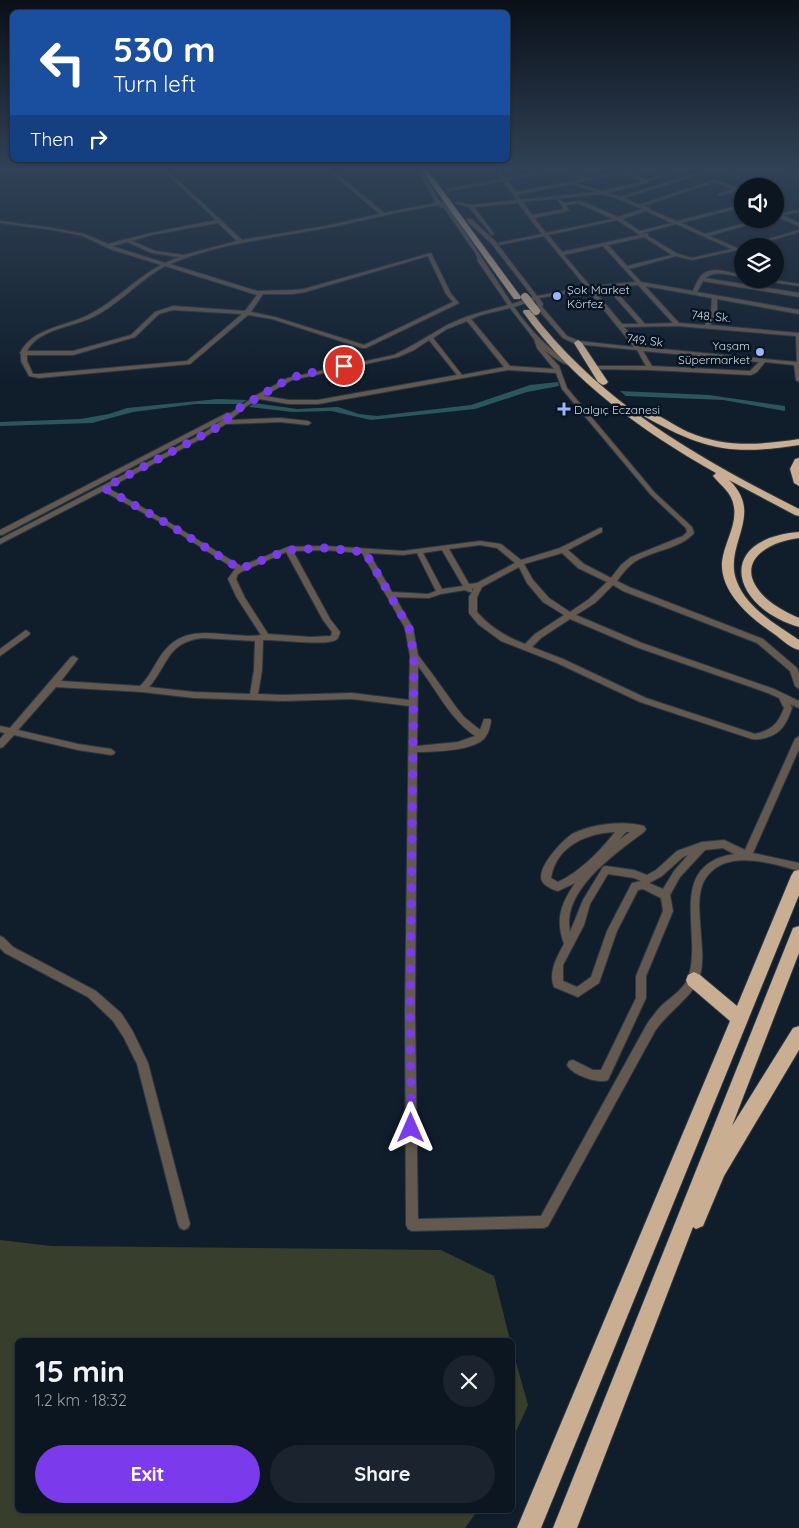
<!DOCTYPE html>
<html lang="en">
<head>
<meta charset="utf-8">
<style>
  :root { --surface:#0c1621; --page:#1a232e; --text:#f1f3f6; --muted:#9a9fa5; --line:#2c353f; --accent:#7c3aed }
  body { margin:0; font-family:Quicksand,sans-serif; background:var(--page); color:var(--text); height:100vh; display:flex; flex-direction:column; font-size:19px; white-space:nowrap }
  * { box-sizing:border-box; margin:0 }
  p { font-size:16px; color:var(--muted) }
  .icon { flex:none; width:28px; height:28px; fill:none; stroke:currentColor; stroke-width:2; stroke-linecap:round; stroke-linejoin:round }
  .map { position:relative; flex:1; overflow:hidden }
  .sheet { position:absolute; left:15px; top:1338px; width:500px; height:175px; display:flex; flex-direction:column; background:var(--surface); border-radius:8px; box-shadow:0 1px 4px #0004,0 0 0 1px var(--line) }
  .sheet>* { flex:none }
  .banner { position:absolute; left:10px; top:10px; width:500px; height:152px; border-radius:8px; box-shadow:0 1px 4px #0004,0 0 0 1px var(--line); background:#1a4fa0; color:#fff; overflow:hidden }
  .fabs { position:absolute; left:734px; top:178px; display:grid; gap:10px }
  .fabs a { display:grid; place-items:center; width:50px; height:50px; border-radius:50%; background:var(--surface); box-shadow:0 1px 4px #0004,0 0 0 1px var(--line); font-size:25px }
  .pin { position:absolute; display:grid; place-items:center; width:42px; height:42px; color:#fff; margin:-21px; border:2px solid #fff; border-radius:50%; box-shadow:0 1px 5px #0007 }
  .me { position:absolute; width:55px; margin:-28px; rotate:0deg; stroke-linejoin:round; filter:drop-shadow(0 0 4px #0008) }
  .turn { display:flex; align-items:center; gap:18px; height:105px; padding:0 20px; font-size:22px }
  .turn .icon { width:65px; height:65px; stroke-width:2.5 }
  .turn b { display:block; font-size:35px; line-height:42px }
  .then { display:flex; align-items:center; height:48px; padding:0 20px; background:#0003; gap:10px; font-size:19px }
  .round { display:grid; place-items:center; flex:none; width:52px; height:52px; border-radius:26px; background:var(--page) }
  .headline { display:flex; align-items:center; justify-content:space-between; height:85px; padding:0 20px }
  h1 { font-size:30px; font-weight:700; line-height:38px }
  .button { display:flex; gap:10px; margin-top:auto; padding:10px 20px }
  .button a { flex:1; height:58px; border-radius:30px; background:var(--accent); color:#fff; font-size:20px; font-weight:700; line-height:58px; text-align:center }
  .button a+a { background:var(--page); color:var(--text) }
  .map>svg:first-child { display:block }
  .green { fill:#373f2c }
  .water { fill:#2a575c }
  .lines { fill:none; stroke-linecap:round; stroke-linejoin:round }
  .minor-casing { stroke:#2b3845; stroke-width:2 }
  .highway-casing { stroke:#2b3845; stroke-width:2 }
  .minor { fill:#64594e; fill-rule:evenodd }
  .highway { fill:#c9ae91; fill-rule:evenodd }
  .highway-bridge-casing { stroke:#2b3845; stroke-width:9; stroke-linecap:butt }
  .highway-bridge { stroke:#c9ae91; stroke-width:8 }
  .route { stroke:#7c3aed; stroke-width:9; stroke-dasharray:0 16.2 }
  .poi-dot { fill:#98b5fd; stroke:#071522; stroke-width:2 }
  .labels { text-anchor:middle; dominant-baseline:central; stroke-width:5; stroke-linejoin:round; paint-order:stroke }
  .far-poi-label { font-size:12px; fill:#ced8e1; stroke:#071522; text-anchor:start }
  .far-street-label { font-size:12px; fill:#ced8e1; stroke:#071522 }
</style>
</head>
<body>
<div class="map">
<svg width="799" height="1528" viewBox="0 0 799 1528">
  <rect width="100%" height="100%" fill="#101e2c"/>
  <g class="green">
    <polygon points="0,1240 51,1246 441,1250 494,1276 510,1340 18,1340 18,1510 478,1510 465,1528 0,1528"/>
    <polygon points="512,1348 528,1405 513,1438 512,1438"/>
  </g>
  <g class="water">
    <polygon points="558,382 559,386 527,392 475,409 371,420 331,411 293,412 249,407 254,403 297,409 338,407 359,414 377,416 471,405 530,385"/>
    <polygon points="620,391 709,395 785,406 785,411 723,400 626,396"/>
    <polygon points="218,399 247,400 241,404 196,404 133,412 92,423 0,426 0,422 80,419 109,414 127,408"/>
  </g>
  <g class="lines">
    <defs>
      <g id="minor">
        <polygon points="105,168 114,168 101,171 99,170"/>
        <path d="M161,168H165L242,240L326,226L380,214L325,168H330L384,213L436,203L417,168H421L440,202L446,203L512,304L533,297L491,243L467,221V219H471L495,241L537,296L586,287L544,236L499,245V243L542,234L518,203L474,207L494,234L492,235L469,207L455,203L457,202L471,205L517,200L503,181L448,191L446,189L502,179L494,168H498L505,178L560,168H569L568,169L587,178L638,168H647L629,172L645,180L680,169L683,170L648,181L647,183L607,193L620,197L706,170L719,168L737,174L735,175L718,170L707,172L624,198L639,205L714,180L738,188V190L720,196L718,194L732,189L714,182L643,206L650,208V210L677,221L742,205V207L681,223L705,234L761,219H767L709,236L737,248L742,247V249L692,260L676,256L629,269L641,282L693,291C695,286 698,278 703,274C713,266 731,273 742,275V277C730,276 716,269 705,278L799,293V297L703,281L697,292L799,310V314L717,299V312L710,325L799,333V382L796,380L794,365L765,362L757,372L751,375L650,370L591,369L590,368L593,366H646L637,350L576,344L563,338L537,308V304L535,300L514,307C531,331 548,350 574,364V366C563,366 553,356 544,350L559,366L567,388L655,493L692,527L694,533C680,549 654,550 636,561C628,566 622,574 617,581L629,587L763,639L797,668L799,673V689L795,686L790,671L757,643L623,591L613,585L595,603L576,615L642,643L774,689L799,701V708L790,704L792,708C787,722 782,733 768,737C762,739 757,740 752,739L640,702L557,663L501,641L478,624L469,613V597L474,588L472,589V592H469L465,590L441,594L429,598L395,597L413,628L418,655L433,675L456,707L464,717L480,730L484,719H490L491,721C490,726 489,732 486,736C478,751 432,752 417,752L415,1010L418,1219L541,1216L647,1024C651,1018 656,1012 661,1006C670,998 686,988 689,975C702,932 666,865 734,854L723,848L705,850L680,877L670,895L673,911L646,976V998L608,1080C598,1084 572,1075 567,1065L569,1061L573,1060L593,1070H601L636,998V976L663,911L661,898L643,889L638,890L617,931L599,983L578,997L554,987C548,972 557,957 564,944C555,919 561,904 575,883L558,891C554,890 544,886 542,881C536,868 562,841 572,834C591,824 624,820 644,826L646,829L644,832C616,853 561,890 570,932L583,900L603,867L606,866L634,870L647,875L656,870L677,851L702,842L724,840L745,850L795,739L799,736V749L753,853L799,863V871C771,863 723,847 704,881C698,893 699,909 700,922C701,941 705,962 699,979C692,997 666,1014 655,1031L548,1226L544,1228L412,1231L408,1229L406,1225L405,1010L409,706L352,699L283,701L194,698L142,692L56,687L18,730L78,744L111,749L115,752L114,754L111,755L78,750L14,735L3,747L0,748V739L5,733L0,732V726L10,728L71,657L74,656L78,659L61,681L140,686C152,675 156,659 167,648C192,621 230,640 261,635L237,598L228,579L235,569L166,525L103,491L0,544V539L204,433L224,419L2,535H0V530L227,413H231L255,396L288,378L394,355C411,347 426,337 442,328C463,316 485,311 508,305L477,260L478,259L476,254L442,205L443,207L441,208L438,205C400,211 363,221 326,228C273,238 219,243 170,264L257,291L293,290L304,289L431,253L451,294L459,303L366,348H362L272,319L248,315L190,364L39,378L29,376L21,361V354L20,353C34,326 68,327 92,313C117,300 136,278 161,265L110,249L83,236L53,230L0,223V221L53,228L84,234L108,244L151,233L216,220ZM564,170L582,179L516,192L507,180ZM624,173L642,182L602,191L575,183ZM571,184L596,192L521,200L517,195ZM602,194L618,199L642,209L618,217L581,201L564,203L560,199L558,200L564,209L532,215L523,202ZM578,203L613,219L546,233L534,218L569,211L566,205ZM646,211L672,223L640,231L622,219ZM617,220L640,235L562,252L548,235ZM218,223L237,241L184,255L155,251L132,241L151,235ZM676,224L732,249L692,258L678,254L648,236V234L643,233ZM644,237L672,255L627,266L608,245ZM127,242L152,253L179,257L165,263L112,246ZM603,246L636,282L590,286L564,255ZM428,256L446,294L453,302L364,345L275,317L251,312L263,294H293L305,292ZM165,266L257,295L245,311L173,306L155,312L131,335L73,351H27C38,329 73,327 93,317C120,304 139,280 165,266ZM638,285L673,323L645,324L612,287ZM645,286L712,298L711,312L705,325L679,323ZM607,288L639,324H622L593,289ZM588,290L634,347L579,341L567,336L542,307L543,304L539,298ZM510,308L534,339L537,348L554,369L510,366L471,319L481,315ZM173,310L242,314L187,361L39,374H33L27,361V355H73L135,337L159,314ZM467,321L504,367L462,375L433,338L447,329ZM677,326L796,336L797,362L641,347L624,327ZM429,340L457,375L318,400H289L264,396L292,380L398,357L414,350ZM643,351L759,362L750,371L652,366ZM508,370L556,373L562,389L651,495L686,528L687,532L683,536L631,557L621,565L611,578L584,564L568,550L602,532V528H600L560,548L521,560L501,544L480,541L403,551L325,546L288,547L241,566L170,523L108,488L208,435L226,424L280,422L308,425L311,423L308,421L280,418L230,420L248,405L259,399L289,404H318ZM480,545L497,548L515,563L477,583L469,584L449,549ZM325,550L362,553L405,628L410,656L409,700L352,693L283,695L258,694L262,670L263,640C276,639 329,647 337,639C338,639 340,633 340,632L330,619L293,551ZM442,550L463,586L442,589L423,553ZM286,552L323,620L332,632L331,636L310,637L268,634L245,598L236,579L238,574L243,571ZM369,553L403,555L417,553L436,591L428,594L392,592ZM562,553L578,568L607,582L589,599L570,612L549,598L533,580L524,564ZM519,567L527,583L543,602L564,615L535,634L525,644C506,637 490,627 477,612V597L482,587ZM570,619L636,647L768,693L779,698L784,708C778,724 772,730 755,734L646,698L563,659L532,647L541,638ZM202,638L255,641L254,670L250,694L194,692L149,687C169,664 166,643 202,638ZM418,666C437,690 449,718 475,736L458,742L417,746ZM615,832C600,851 581,871 558,882L551,878C556,846 587,833 615,832ZM626,832H630L619,840ZM688,855L674,871L663,889L649,883L662,876L683,857ZM608,874L634,878L641,881L632,883L607,931L591,977L577,987L563,981V965L584,925L590,904Z"/>
        <polygon points="769,168 775,168 799,176 799,178"/>
        <polygon points="799,210 799,212 782,215 799,223 799,226 775,216 775,213 778,214"/>
        <polygon points="799,230 799,232 751,246 745,246"/>
        <polygon points="775,254 779,254 779,255 775,256"/>
        <polygon points="757,279 767,279 799,284 799,286 759,280"/>
        <polygon points="26,630 30,633 29,635 0,656 0,649"/>
        <polygon points="0,936 4,938 13,947 96,991 121,1013 132,1030 148,1063 190,1224 188,1228 184,1230 180,1228 178,1224 137,1064 124,1038 113,1021 88,997 5,953 0,948"/>
      </g>
      <g id="highway">
        <polygon points="420,168 426,168 521,297 520,299 514,299"/>
        <path d="M524,310H530C599,402 698,458 799,509V516L795,515L729,480C766,515 722,545 737,582C747,608 777,625 799,640V650C791,648 783,641 777,636C753,620 720,594 722,562C724,543 737,526 734,507C732,492 721,486 713,476L716,473C642,431 573,382 523,312Z"/>
        <polygon points="578,340 582,343 608,382 606,384 603,385 598,382 574,343"/>
        <path d="M643,409C659,414 673,425 688,432C725,448 760,445 799,439V445C728,456 702,449 640,414L638,412Z"/>
        <polygon points="799,458 799,486 794,483 790,469 795,459"/>
        <path d="M799,532V538C771,541 734,560 760,592C770,604 785,612 799,618V627C732,608 713,539 799,532Z"/>
        <polygon points="799,870 799,895 541,1528 517,1528 730,1021 688,985 686,980 688,975 694,972 700,975 737,1006 791,876 794,871"/>
        <polygon points="799,926 799,953 732,1126 793,1028 799,1026 799,1050 724,1176 703,1226 696,1229 693,1227 577,1528 553,1528 793,928"/>
      </g>
    </defs>
    <use href="#minor" class="minor-casing"/>
    <use href="#highway" class="highway-casing"/>
    <use href="#minor" class="minor"/>
    <use href="#highway" class="highway"/>
    <defs>
      <polyline id="highway-bridge" points="525,297 536,311"/>
    </defs>
    <use href="#highway-bridge" class="highway-bridge-casing"/>
    <use href="#highway-bridge" class="highway-bridge"/>
  </g>
  <linearGradient id="sky" x2="0" y2="1"><stop stop-color="#091018"/><stop offset="0.44" stop-color="#314156"/><stop offset="1" stop-color="#314156" stop-opacity="0"/></linearGradient>
  <rect width="799" height="382" fill="url(#sky)"/>
  <g class="lines">
    <polyline class="route" points="344,366 300,375 285,381 238,409 218,427 104,488 168,524 240,569 288,550 325,548 365,552 409,628 414,656 410,1010 411,1128"/>
  </g>
  <g class="poi-dot">
    <circle cx="557" cy="296" r="5"/>
    <circle cx="760" cy="352" r="5"/>
    <path d="M561.5 401.5h5v5h5v5h-5v5h-5v-5h-5v-5h5z"/>
  </g>
  <g class="labels">
    <g class="far-poi-label">
      <text x="567" y="289">Şok Market<tspan x="567" dy="14">Körfez</tspan></text>
      <text x="750" y="345" text-anchor="end">Yaşam<tspan x="750" dy="14">Süpermarket</tspan></text>
      <text x="574" y="409">Dalgıç Eczanesi</text>
    </g>
    <g class="far-street-label">
      <text transform="translate(711 316) rotate(5)">748. Sk.</text>
      <text transform="translate(645 340) rotate(7)">749. Sk</text>
    </g>
  </g>
</svg>
<div class="fabs">
<a><svg class="icon" aria-label="sound" viewBox="0 0 24 24"><path d="M4 9h4l5-4v14l-5-4H4zM17 9q2 3 0 6"/></svg></a>
<a><svg class="icon" aria-label="layers" viewBox="0 0 24 24"><path d="M12 4l9 5-9 5-9-5zM3 14l9 5 9-5"/></svg></a>
</div>
<div class="pin" style="left:344px;top:366px;background:#d93025"><svg class="icon" aria-label="arrive" viewBox="0 0 24 24"><path d="M6 21V4h12l-3 4 3 4H6"/></svg></div>
<svg class="me" style="left:411px;top:1128px" viewBox="-20 -20 40 40"><path d="M0-17L14 15 0 8-14 15z" fill="#7c3aed" stroke="#fff" stroke-width="4"/></svg>
<div class="banner">
<div class="turn"><svg class="icon" aria-label="left" viewBox="0 0 24 24"><path d="M17 20v-9H6M10 6l-5 5 5 5"/></svg><div><b>530 m</b>Turn left</div></div>
<div class="then">Then<svg class="icon" aria-label="right" viewBox="0 0 24 24"><path d="M7 20v-9h11M14 6l5 5-5 5"/></svg></div>
</div>
<section class="sheet">
<div class="headline"><div><h1>15 min</h1><p>1.2 km · 18:32</p></div><a class="round"><svg class="icon" aria-label="close" viewBox="0 0 24 24"><path d="M6 6l12 12M18 6L6 18"/></svg></a></div>
<div class="button"><a>Exit</a><a>Share</a></div>
</section>
</div>
</body>
</html>
